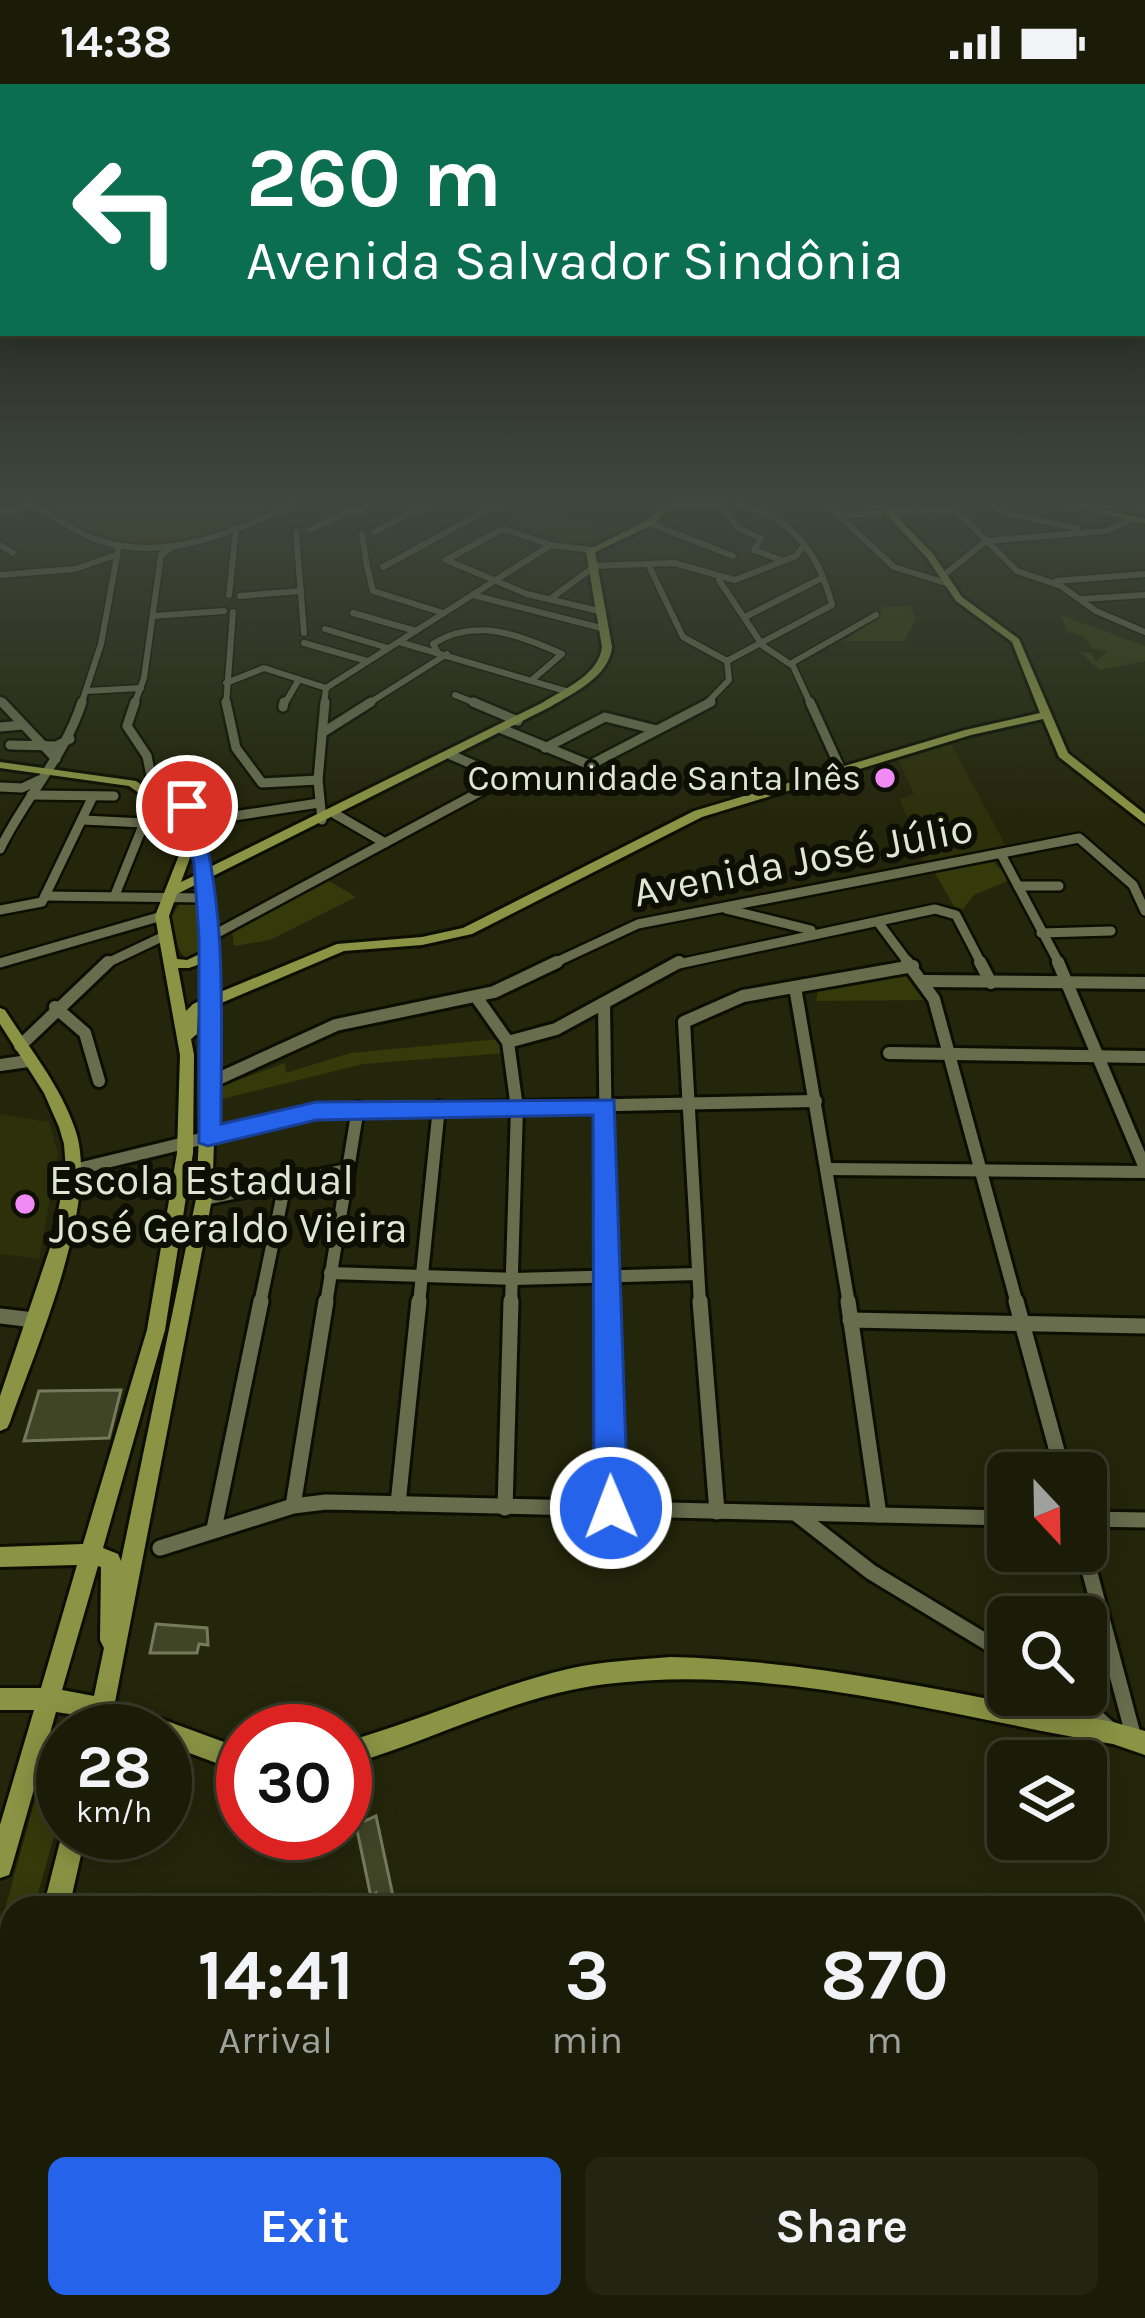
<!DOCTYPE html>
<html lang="en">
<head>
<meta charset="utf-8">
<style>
  :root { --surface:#1a1c08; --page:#232512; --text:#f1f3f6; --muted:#9fa19c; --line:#383a29; --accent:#2563eb }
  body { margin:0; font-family:Karla,sans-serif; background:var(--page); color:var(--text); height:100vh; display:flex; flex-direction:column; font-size:45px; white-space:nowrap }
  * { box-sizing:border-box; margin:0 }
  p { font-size:39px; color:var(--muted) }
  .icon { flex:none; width:66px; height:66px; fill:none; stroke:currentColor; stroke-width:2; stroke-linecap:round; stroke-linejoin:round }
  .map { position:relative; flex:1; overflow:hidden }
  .panel { position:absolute; left:0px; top:1812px; width:1146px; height:423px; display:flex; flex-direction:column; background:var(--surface); border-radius:36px 36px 0 0; box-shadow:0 6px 30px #0003,0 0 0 3px var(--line) }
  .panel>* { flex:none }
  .top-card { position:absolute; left:0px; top:0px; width:1146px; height:252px; box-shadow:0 6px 30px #0003,0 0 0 3px var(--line); background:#0b6e4f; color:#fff; overflow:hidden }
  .needle { width:78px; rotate:158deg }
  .fabs { position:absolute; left:987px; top:1368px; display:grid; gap:24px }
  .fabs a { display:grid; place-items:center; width:120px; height:120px; border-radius:18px; background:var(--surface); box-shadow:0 6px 30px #0003,0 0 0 3px var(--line); font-size:60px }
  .speed { position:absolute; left:36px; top:1620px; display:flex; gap:24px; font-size:60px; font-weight:700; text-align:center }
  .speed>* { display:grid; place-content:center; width:156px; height:156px; border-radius:50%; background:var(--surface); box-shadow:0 6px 30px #0003,0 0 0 3px var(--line); line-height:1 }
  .speed small { font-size:30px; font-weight:400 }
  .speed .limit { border:18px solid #d22; background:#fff; color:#111 }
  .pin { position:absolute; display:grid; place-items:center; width:102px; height:102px; color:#fff; margin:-51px; border:6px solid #fff; border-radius:50%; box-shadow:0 3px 12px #0007 }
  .me { position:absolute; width:132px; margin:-66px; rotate:359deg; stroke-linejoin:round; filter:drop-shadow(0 0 9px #0008) }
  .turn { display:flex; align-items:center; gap:42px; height:252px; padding:0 48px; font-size:54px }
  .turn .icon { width:156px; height:156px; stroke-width:2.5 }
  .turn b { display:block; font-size:84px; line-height:102px }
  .eta { display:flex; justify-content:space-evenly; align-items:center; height:204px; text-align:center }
  .eta b { font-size:72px; font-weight:700; line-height:84px }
  .action { display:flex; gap:24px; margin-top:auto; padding:24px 48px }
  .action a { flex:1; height:138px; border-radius:18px; background:var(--accent); color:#fff; font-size:48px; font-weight:700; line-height:138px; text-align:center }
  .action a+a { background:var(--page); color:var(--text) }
  .status { display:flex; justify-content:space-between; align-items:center; height:84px; padding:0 60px; background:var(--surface); direction:ltr }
  .status svg { height:33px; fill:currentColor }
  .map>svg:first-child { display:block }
  .built { fill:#2c300b }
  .green { fill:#353a0b }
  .building { fill:#404528; stroke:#757a5b; stroke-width:3 }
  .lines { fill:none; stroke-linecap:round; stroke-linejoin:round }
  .minor-far4-casing { stroke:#0c0f00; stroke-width:9 }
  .minor-far3-casing { stroke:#0c0f00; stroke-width:14 }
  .minor-far2-casing { stroke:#0c0f00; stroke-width:18 }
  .minor-far1-casing { stroke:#0c0f00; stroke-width:21 }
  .minor-casing { stroke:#0c0f00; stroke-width:26 }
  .major-casing { stroke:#0c0f00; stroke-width:6 }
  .minor-far4 { stroke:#686d4e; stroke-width:6 }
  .minor-far3 { stroke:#686d4e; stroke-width:9 }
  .minor-far2 { stroke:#686d4e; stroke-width:12 }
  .minor-far1 { stroke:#686d4e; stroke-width:15 }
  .minor { stroke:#686d4e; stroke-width:20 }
  .major { fill:#8a9444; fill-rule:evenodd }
  .route { fill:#2563eb; stroke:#184099; stroke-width:3 }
  .poi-dot { fill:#f18af4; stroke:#0d0e04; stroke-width:4.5 }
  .labels { text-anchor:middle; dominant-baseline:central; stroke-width:12; stroke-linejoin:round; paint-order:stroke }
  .far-poi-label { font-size:36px; fill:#e1e5d3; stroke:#0d0e04; text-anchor:end }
  .street-label { font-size:42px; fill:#e1e5d3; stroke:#0d0e04 }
  .poi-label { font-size:42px; fill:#e1e5d3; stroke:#0d0e04; text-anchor:start }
</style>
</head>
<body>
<div class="status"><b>14:38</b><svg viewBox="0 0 49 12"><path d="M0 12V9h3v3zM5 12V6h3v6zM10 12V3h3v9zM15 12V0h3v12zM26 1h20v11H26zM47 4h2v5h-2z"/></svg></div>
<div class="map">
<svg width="1145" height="2234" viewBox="0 0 1145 2234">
  <rect width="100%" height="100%" fill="#23260a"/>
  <g class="built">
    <polygon points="527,425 612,448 595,457 563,458 506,439"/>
    <polygon points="951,660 1007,764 925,780 900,715 914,710 898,675"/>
    <polygon points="0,1030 49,1038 58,1070 39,1175 0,1170"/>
  </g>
  <g class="green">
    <path d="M37,420H288C233,445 166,476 105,455C82,448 58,431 37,420Z"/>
    <polygon points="910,522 916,534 904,557 843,557 879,533 882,523"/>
    <polygon points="1060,531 1145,562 1145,577 1100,586 1080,568 1092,569 1096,578 1108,567 1092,565 1085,553 1068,547"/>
    <polygon points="994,778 1010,796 974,811 963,825 954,822 935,789"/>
    <polygon points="329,797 356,813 270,856 234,862 232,846"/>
    <polygon points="182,818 202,818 202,868 186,876 173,855 169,834"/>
    <polygon points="912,887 925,916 816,917 818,907"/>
    <polygon points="500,955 505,969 363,980 222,1015 222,1002 285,979 286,989 350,969"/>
    <polygon points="52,1655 63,1656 63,1720 34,1824 12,1824 12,1903 0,1946 0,1843"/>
  </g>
  <g class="building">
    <polygon points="121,1306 109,1354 24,1357 39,1307"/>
    <polygon points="156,1540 207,1544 208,1561 199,1560 197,1569 150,1569"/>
    <polygon points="376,1732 393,1812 392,1821 384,1824 379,1824 376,1809 371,1813 356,1741"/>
  </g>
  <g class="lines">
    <defs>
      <g id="minor-far4">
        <path d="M28,420C54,431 77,450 104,458C169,477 236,447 294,420"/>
        <polyline points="827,420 894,483 949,500"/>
        <polyline points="950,420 1017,487 1061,502 1096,527 1145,548"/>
        <polyline points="994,420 1004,429 1077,444"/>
        <polyline points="1139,420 1145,425"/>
        <polyline points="670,421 723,421"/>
        <polyline points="720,421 737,443 761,455 754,466 784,477"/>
        <polyline points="890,429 954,425"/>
        <polyline points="0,430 30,421"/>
        <polyline points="838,431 880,430"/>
        <polyline points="649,439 733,472"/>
        <polyline points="310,446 347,428 362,428"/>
        <polyline points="296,448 304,549"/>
        <polyline points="374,448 428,420"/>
        <polyline points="362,450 367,483"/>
        <polyline points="0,461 13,469"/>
        <polyline points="591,466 551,461 503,445 446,476 527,510 603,528"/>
        <polyline points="648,480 683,553 727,577"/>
        <polyline points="591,482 674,479 735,496 796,472 805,460"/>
        <polyline points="383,483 498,420"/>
        <polyline points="368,486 373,507 443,529"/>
        <polyline points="0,491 75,485 116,471"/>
        <polyline points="944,491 986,457 1106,447 1132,435"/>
        <polyline points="719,496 763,562 793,582 811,621"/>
        <polyline points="1056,497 1145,490"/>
        <polyline points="229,511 236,447"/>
        <polyline points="473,511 605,545"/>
        <polyline points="240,512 301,507"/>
        <polyline points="550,515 591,485"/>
        <polyline points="1082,515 1145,511"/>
        <polyline points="353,529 416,547"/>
        <polyline points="153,532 224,527"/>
        <polyline points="745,533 822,494"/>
        <polyline points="325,545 388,564"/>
        <polyline points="399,558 569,608"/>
        <polyline points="304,559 367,577"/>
        <path d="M437,567L433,560C476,533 520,551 562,570L533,595"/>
        <path d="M727,577L832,521C818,467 792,433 737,420"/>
        <polyline points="790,580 876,531"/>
        <polyline points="226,599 264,584 326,604"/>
        <polyline points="86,607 141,604"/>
        <polyline points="455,611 480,621"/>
        <polyline points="0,616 5,621"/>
        <polyline points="81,621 101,560 119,461"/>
        <polyline points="134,621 144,594 161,471 176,461"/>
        <polyline points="226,621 233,528"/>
        <polyline points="284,621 298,597"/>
        <polyline points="324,621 326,604 551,461"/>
        <polyline points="366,621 447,570"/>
        <polyline points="705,621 729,596 727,577"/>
      </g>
      <g id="minor-far3">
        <polyline points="2,618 56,675"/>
        <polyline points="135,618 127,642 147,672 152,697"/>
        <polyline points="226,618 236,664 262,699 318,696"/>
        <polyline points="473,618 518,637"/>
        <polyline points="810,618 841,686"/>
        <polyline points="283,623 284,618"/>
        <polyline points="0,643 22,641"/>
        <polyline points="502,645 590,681 711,618"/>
        <polyline points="322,649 371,618"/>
        <polyline points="10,661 56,662 70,655"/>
        <polyline points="545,664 605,633 657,646"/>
        <polyline points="0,703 22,704 39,696"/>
        <polyline points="31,711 114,712"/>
        <polyline points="335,730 385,759"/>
        <polyline points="83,736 144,739 115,811"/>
        <polyline points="322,736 318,696 325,618"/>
        <polyline points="195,738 319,719"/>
        <path d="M0,765C25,713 64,674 82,618"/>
        <polyline points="1001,770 1060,881"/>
        <polyline points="1018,802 1059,802"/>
        <polyline points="45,812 205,814"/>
        <polyline points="726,825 811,846"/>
        <polyline points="0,826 42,818 93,712"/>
        <polyline points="878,838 910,881"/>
        <polyline points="1041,849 1111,847"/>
        <polyline points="210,853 498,698 490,688 451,671"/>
        <polyline points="0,879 162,832"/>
        <polyline points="103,881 164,852"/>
        <polyline points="550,881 638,840 1079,754 1133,801 1145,827"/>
        <polyline points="674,881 935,825 956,831 982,881"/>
      </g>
      <g id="minor-far2">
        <polyline points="907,878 934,915 1017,1220"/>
        <polyline points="980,878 991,899"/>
        <polyline points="1058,878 1145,1084"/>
        <polyline points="923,897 1145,899"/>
        <polyline points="795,903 849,1220"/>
        <polyline points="477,914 508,958 517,1024 511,1220"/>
        <polyline points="604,919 608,1220"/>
        <polyline points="55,923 85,949 99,997"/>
        <polyline points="508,958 556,945 679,878"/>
        <polyline points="20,962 108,878"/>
        <polyline points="889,969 1145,973"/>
        <polyline points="0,981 28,977"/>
        <polyline points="209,999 336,941 494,908 557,878"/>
        <polyline points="829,1085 1145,1088"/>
        <polyline points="74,1086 316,1027 816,1017"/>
        <polyline points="204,1115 347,1086"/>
        <polyline points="330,1189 514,1195 698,1190"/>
        <polyline points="260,1220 286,1095"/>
        <polyline points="326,1220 358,1024"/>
        <polyline points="419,1220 439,1023"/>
        <polyline points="700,1220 684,938 743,912 913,882"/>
      </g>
      <g id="minor-far1">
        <polyline points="608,1217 611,1424"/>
        <polyline points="700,1217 717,1428"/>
        <polyline points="848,1217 879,1431"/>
        <polyline points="1016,1217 1063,1389"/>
        <polyline points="0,1232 34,1236"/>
        <polyline points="850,1236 1145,1242"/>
        <polyline points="398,1420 419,1217"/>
        <polyline points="293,1422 326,1217"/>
        <polyline points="505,1424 511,1217"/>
        <polyline points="798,1431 871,1488 1008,1571"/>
        <polyline points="1086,1435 1145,1436"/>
        <polyline points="214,1445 261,1217"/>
        <polyline points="160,1464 293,1422 326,1418 1008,1434"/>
        <polyline points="1084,1467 1134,1654"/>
        <polyline points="1072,1611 1111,1646"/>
      </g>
      <g id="minor">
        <polyline points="1134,1965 1145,1966"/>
        <polyline points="1134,2002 1145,2026"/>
        <polyline points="179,2223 179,2234"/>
        <polyline points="394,2223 395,2234"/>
        <polyline points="609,2223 612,2234"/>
        <polyline points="818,2223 821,2234"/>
        <polyline points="1027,2223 1031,2234"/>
      </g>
      <g id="major">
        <path d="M666,420H675L652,441L595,468L612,563C609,593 573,609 550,623L211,793L218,870V909L337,860L422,853L463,844L694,727L965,646L1040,629L1012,558L956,517L927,474L877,420H885L933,470L962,513L1019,555L1068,669L1145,730V740L1059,673L1043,635L971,651L702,733L472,850L422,861L344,867L219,920L212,1115L115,1618L243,1665V1689L165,1660V1647H133L111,1639L109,1647H87L89,1633L56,1628L12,1782L9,1791L0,1794V1741L34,1626H0V1604H41L77,1481L0,1483V1463L83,1460L147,1246L177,1069L180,971L155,832L179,771V746L171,731L129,702L0,684V678L136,697L180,726L185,734L182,724L151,700L161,698L193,722L210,783L542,619C564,605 599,591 602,563L586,467L646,437ZM191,757L198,790L181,798L191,771ZM199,799L202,869L187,876L177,875L169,832L177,810ZM203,879L204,915L193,920L186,927L178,884H189ZM205,926L196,1115L121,1477L118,1470L103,1464L165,1246L193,1069L194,971L191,955L197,950L198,931ZM98,1482L101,1483L100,1556L104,1564L94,1612L62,1606Z"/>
        <polygon points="1057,420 1073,420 1145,435 1145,439"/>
        <path d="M0,924L5,926C29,964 60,1001 75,1045C101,1117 35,1266 10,1338L7,1344L0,1347V1312L52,1158L66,1086L64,1060L59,1043L44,1009L0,940Z"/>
        <path d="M671,1573C823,1577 964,1612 1113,1638L1145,1647V1671L1113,1660C947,1632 776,1579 606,1600C516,1611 432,1657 345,1682V1658C420,1637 492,1603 568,1585C602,1577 636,1576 671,1573Z"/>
        <polygon points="63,1746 63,1749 86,1749 69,1824 43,1824"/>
        <polygon points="12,1999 12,2068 10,2073 0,2077 0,2009 2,2003"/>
      </g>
    </defs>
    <use href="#minor-far4" class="minor-far4-casing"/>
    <use href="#minor-far3" class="minor-far3-casing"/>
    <use href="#minor-far2" class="minor-far2-casing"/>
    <use href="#minor-far1" class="minor-far1-casing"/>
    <use href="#minor" class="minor-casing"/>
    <use href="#major" class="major-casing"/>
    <use href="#minor-far4" class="minor-far4"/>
    <use href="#minor-far3" class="minor-far3"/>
    <use href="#minor-far2" class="minor-far2"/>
    <use href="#minor-far1" class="minor-far1"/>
    <use href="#minor" class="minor"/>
    <use href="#major" class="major"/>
  </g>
  <linearGradient id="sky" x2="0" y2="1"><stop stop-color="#131506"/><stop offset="0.57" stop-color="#3f473e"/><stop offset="1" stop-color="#3f473e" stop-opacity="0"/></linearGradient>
  <rect width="1145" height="733" fill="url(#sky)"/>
  <path class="route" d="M187,717L197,722C228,826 221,933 221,1040L316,1018L614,1016L628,1424L623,1436L611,1440L599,1436L594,1424L593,1031L316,1036L208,1062L199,1059V854L194,780L178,722Z"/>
  <g class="poi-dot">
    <circle cx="885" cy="694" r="12"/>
    <circle cx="25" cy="1120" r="12"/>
  </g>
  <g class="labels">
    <g class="far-poi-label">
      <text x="861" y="694">Comunidade Santa Inês</text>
    </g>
    <g class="street-label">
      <text transform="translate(803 776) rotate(-11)">Avenida José Júlio</text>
    </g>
    <g class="poi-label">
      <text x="49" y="1096">Escola Estadual<tspan x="49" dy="48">José Geraldo Vieira</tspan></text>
    </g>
  </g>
</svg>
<div class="fabs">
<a><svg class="needle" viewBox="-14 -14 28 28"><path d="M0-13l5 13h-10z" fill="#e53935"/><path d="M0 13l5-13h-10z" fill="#9fa19c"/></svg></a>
<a><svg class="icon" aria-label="search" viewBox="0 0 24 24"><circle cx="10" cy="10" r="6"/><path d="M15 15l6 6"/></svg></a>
<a><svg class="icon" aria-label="layers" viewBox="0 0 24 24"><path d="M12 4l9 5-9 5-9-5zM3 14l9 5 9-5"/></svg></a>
</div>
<div class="speed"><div>28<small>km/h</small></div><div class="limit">30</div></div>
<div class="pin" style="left:187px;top:722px;background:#d93025"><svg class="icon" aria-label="arrive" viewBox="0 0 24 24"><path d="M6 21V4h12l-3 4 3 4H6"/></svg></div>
<svg class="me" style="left:611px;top:1424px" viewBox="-20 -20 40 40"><circle r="17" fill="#2563eb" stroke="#fff" stroke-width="3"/><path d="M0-11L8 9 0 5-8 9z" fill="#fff"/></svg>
<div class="top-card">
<div class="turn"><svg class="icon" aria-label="left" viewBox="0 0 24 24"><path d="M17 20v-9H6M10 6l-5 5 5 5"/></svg><div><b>260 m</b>Avenida Salvador Sindônia</div></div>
</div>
<section class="panel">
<div class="eta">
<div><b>14:41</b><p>Arrival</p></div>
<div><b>3</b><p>min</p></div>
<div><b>870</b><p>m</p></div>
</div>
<div class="action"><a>Exit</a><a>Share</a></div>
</section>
</div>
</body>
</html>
